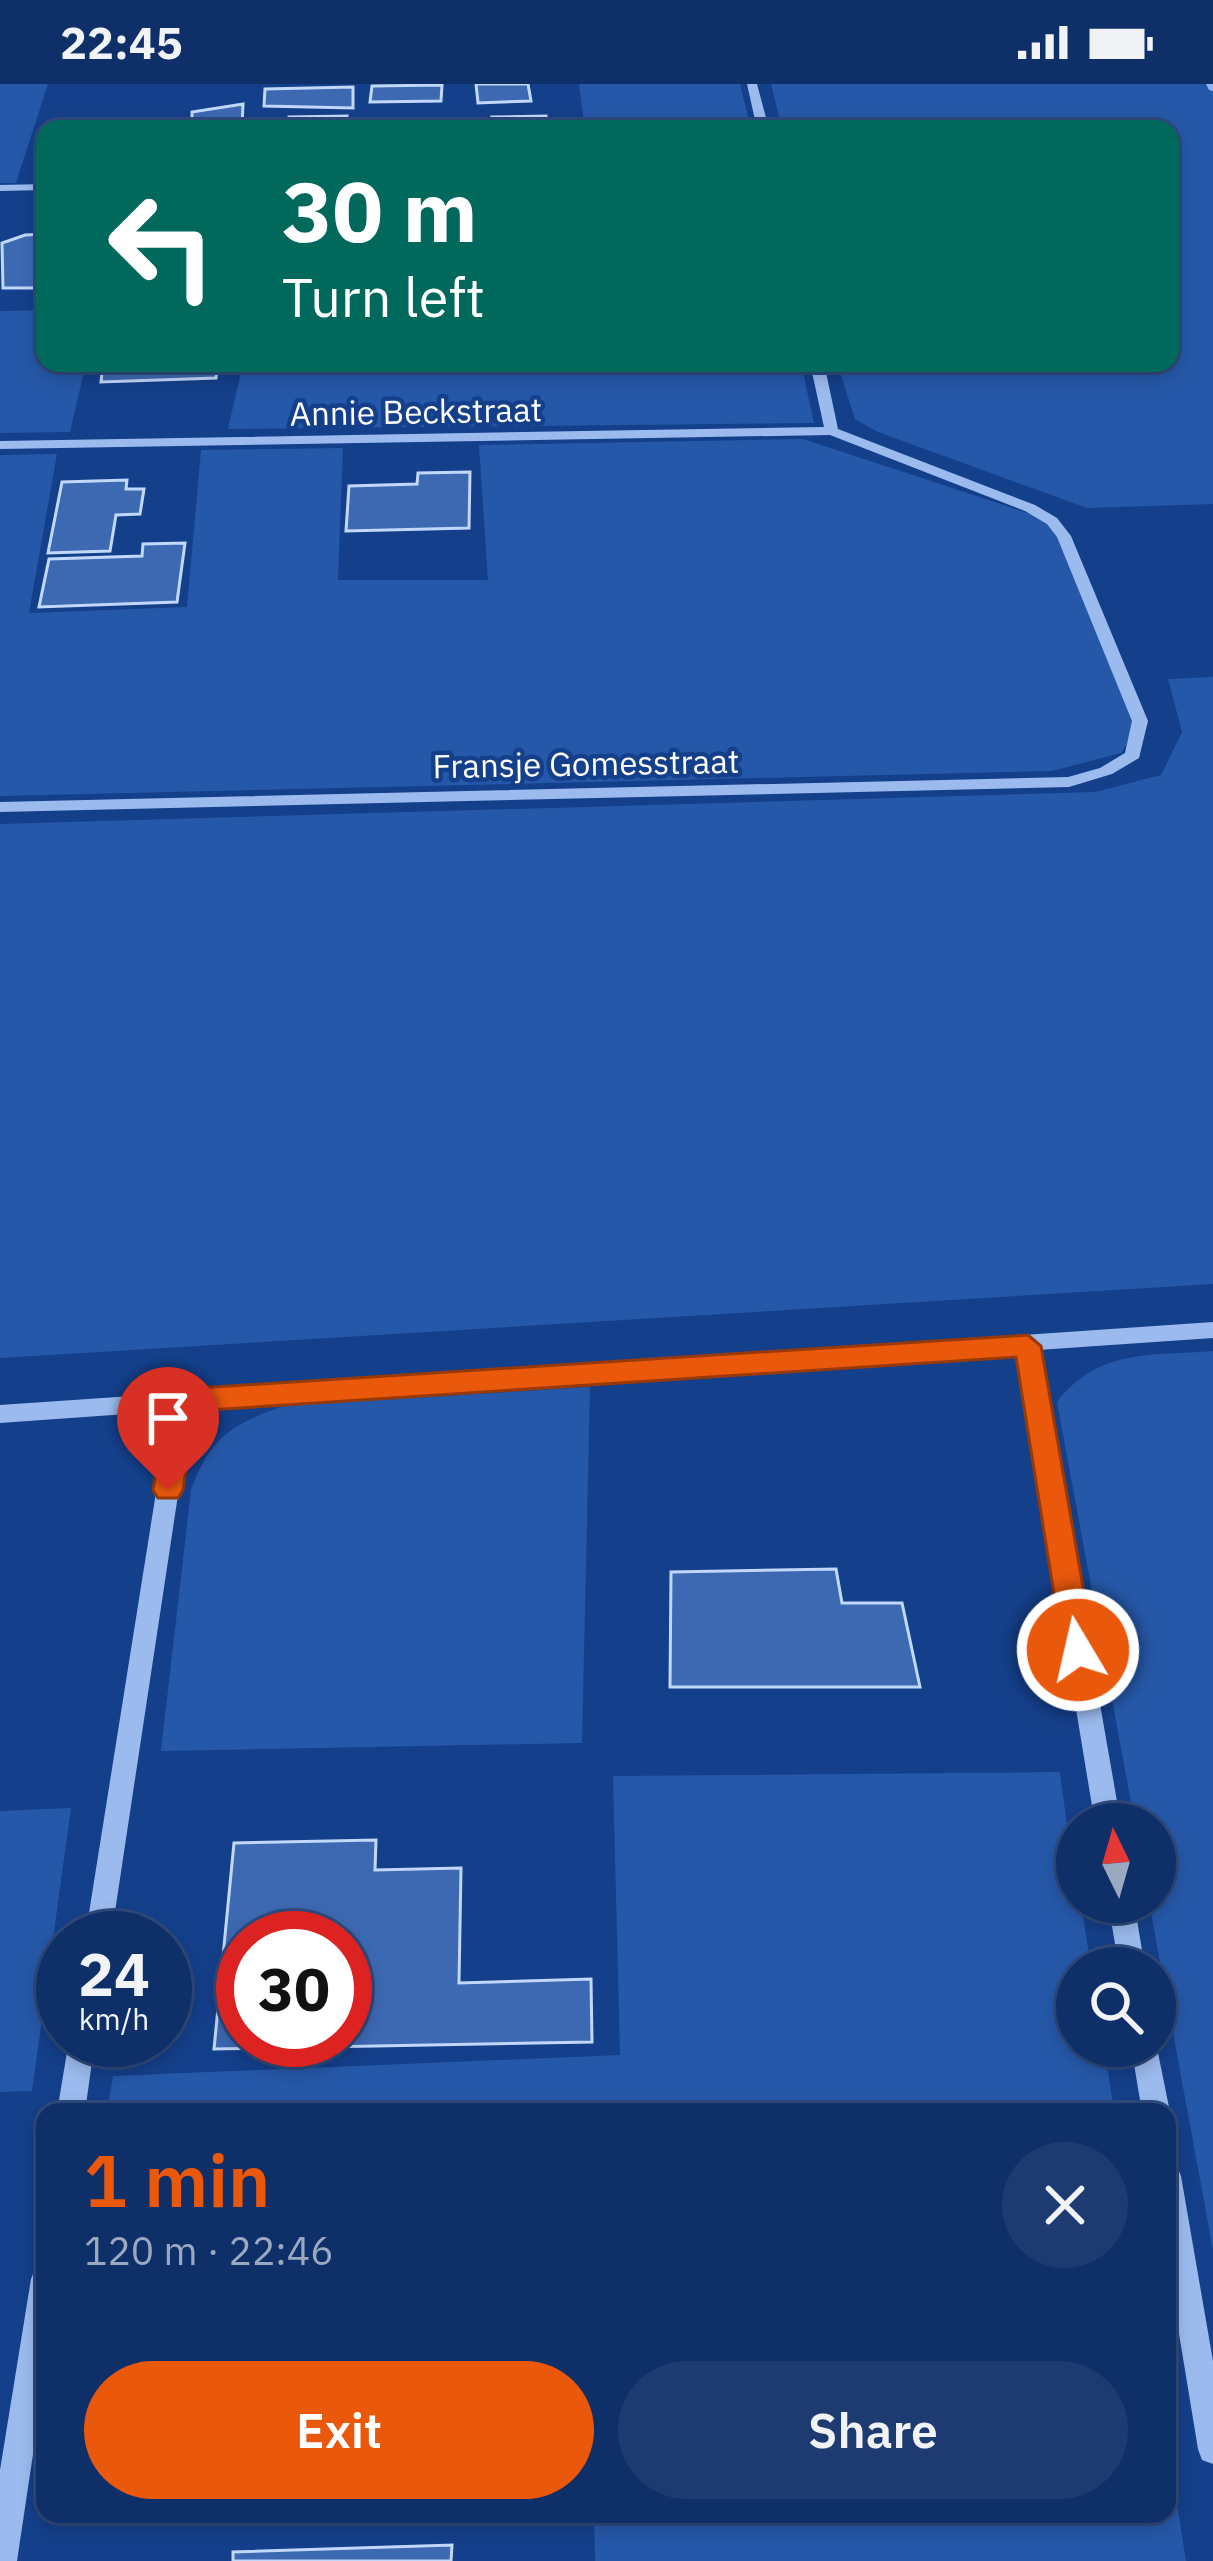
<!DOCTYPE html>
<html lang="en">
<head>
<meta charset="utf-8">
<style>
  :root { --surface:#0f2f68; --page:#1d3b71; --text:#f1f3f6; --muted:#9ba9c0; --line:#2f4a7c; --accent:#ea580c }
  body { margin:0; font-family:"IBM Plex Sans",sans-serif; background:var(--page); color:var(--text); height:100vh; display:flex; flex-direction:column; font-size:45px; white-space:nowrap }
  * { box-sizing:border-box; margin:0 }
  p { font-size:39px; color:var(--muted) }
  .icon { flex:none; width:66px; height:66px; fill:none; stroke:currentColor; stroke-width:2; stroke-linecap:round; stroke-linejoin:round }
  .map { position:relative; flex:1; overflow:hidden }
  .panel { position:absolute; left:36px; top:2019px; width:1140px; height:420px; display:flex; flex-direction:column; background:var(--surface); border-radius:24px; box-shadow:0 6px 18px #0003,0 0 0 3px var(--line) }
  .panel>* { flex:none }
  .hud { position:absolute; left:36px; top:36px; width:1143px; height:252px; border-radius:24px; box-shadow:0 6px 18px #0003,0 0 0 3px var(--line); background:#00695c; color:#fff; overflow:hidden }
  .needle { width:78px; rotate:355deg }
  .tools { position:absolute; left:1056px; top:1719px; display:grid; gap:24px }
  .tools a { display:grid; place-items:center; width:120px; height:120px; border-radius:50%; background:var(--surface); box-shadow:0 6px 18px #0003,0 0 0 3px var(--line); font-size:60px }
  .speed { position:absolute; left:36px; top:1827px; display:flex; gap:24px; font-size:60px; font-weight:700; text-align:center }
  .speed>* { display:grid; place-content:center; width:156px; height:156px; border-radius:50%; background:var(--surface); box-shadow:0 6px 18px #0003,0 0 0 3px var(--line); line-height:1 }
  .speed small { font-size:30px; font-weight:400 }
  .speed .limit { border:18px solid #d22; background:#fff; color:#111 }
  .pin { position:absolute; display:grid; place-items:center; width:102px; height:102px; color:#fff; margin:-123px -51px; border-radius:50% 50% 50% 0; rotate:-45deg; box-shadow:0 0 12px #0007 }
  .pin .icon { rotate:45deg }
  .me { position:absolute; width:132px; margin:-66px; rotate:351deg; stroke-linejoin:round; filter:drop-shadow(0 0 9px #0008) }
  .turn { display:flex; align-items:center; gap:42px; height:252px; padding:0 48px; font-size:54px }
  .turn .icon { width:156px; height:156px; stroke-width:2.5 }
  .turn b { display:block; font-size:84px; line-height:102px }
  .round { display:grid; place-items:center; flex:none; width:126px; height:126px; border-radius:63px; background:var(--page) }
  .headline { display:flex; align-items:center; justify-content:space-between; height:204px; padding:0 48px }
  h1 { font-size:72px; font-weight:600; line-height:90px; color:var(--accent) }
  .cta { display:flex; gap:24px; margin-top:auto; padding:24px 48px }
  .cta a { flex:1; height:138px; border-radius:72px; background:var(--accent); color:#fff; font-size:48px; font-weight:600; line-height:138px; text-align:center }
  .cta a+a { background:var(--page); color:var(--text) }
  .status { display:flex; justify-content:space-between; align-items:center; height:84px; padding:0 60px; background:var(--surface); direction:ltr }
  .status svg { height:33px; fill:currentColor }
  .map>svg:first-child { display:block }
  .green { fill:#2658a9 }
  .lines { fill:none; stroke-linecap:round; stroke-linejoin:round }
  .stream { fill:#8db5f3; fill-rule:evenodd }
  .building { fill:#3d69b3; stroke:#c2d8fb; stroke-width:3; fill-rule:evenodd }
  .minor { fill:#9bbbef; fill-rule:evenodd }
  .route { fill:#ea580c; stroke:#983908; stroke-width:3 }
  .labels { text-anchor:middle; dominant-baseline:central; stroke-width:9; stroke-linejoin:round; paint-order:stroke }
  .far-street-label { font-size:33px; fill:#fff; stroke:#143f8a }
</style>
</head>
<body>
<div class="status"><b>22:45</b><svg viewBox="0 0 49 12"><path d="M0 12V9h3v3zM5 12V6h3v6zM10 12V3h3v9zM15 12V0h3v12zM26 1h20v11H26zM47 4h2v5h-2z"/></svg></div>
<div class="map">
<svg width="1213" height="2477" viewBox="0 0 1213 2477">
  <rect width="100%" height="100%" fill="#143f8a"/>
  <g class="green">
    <polygon points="0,0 48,0 16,99 0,99"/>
    <polygon points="579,0 740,0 751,45 585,45"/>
    <polygon points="771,0 1213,0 1213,420 1087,424 878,348 855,335 837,279 1170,279 1170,45 782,45"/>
    <polygon points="45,226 45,279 86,279 70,348 0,349 0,227"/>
    <polygon points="243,279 801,279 814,339 228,345"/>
    <polygon points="803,355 1058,439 1137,645 1121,669 1052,687 0,712 0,371 57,370 29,529 187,523 201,366 343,364 338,496 488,496 479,361"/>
    <polygon points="1213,593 1213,1200 0,1274 0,740 1095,708 1161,691 1182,648 1168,595"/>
    <path d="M1213,1267V2166L1149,1818H1155V1740H1135L1057,1318C1099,1264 1150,1272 1213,1267Z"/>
    <path d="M590,1303L582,1659L161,1667L191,1406C210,1353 231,1341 283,1322Z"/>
    <polygon points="1060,1688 1077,1818 1081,1818 1091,1884 1077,1884 1077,1962 1104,1962 1114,2028 107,2028 113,1992 620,1971 613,1692"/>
    <polygon points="71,1724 32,2007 0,2008 0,1727"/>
    <polygon points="1167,2356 1186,2477 595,2477 594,2430 1167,2430"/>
  </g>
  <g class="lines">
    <polygon class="stream" points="1206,0 1213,0 1213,7 1209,6"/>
  </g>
  <g class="building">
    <polygon points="476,0 528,0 531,17 478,19"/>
    <polygon points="442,1 441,17 370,18 372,2"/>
    <polygon points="353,3 353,24 264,22 265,5"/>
    <polygon points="243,20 242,45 159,45 161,36 192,35 192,28"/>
    <polygon points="347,32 346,45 288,45 289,33"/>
    <polygon points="546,32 547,39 569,38 570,45 494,45 492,33"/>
    <polygon points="45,150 45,204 3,204 2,159 25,151"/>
    <polygon points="103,279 218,279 216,294 101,298"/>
    <polygon points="470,388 469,444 346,447 349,402 417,400 418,389"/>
    <polygon points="127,396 126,405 144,405 140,430 116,431 110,467 48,469 62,398"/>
    <polygon points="185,459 177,518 39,523 49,475 142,472 143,460"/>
    <polygon points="836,1485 842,1519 902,1519 920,1603 670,1603 671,1488"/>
    <path d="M376,1756L375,1786L461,1784L459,1899L591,1895L592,1958L214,1965L234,1759ZM243,1854H345V1956H243Z"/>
    <polygon points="452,2461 451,2477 233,2477 233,2468"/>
  </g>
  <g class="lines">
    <g class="minor">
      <polygon points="747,0 757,0 769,45 757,45"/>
      <polygon points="45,100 45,106 0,107 0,101"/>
      <polygon points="810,279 824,279 838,345 1035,421 1057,434 1071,452 1148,637 1139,674 1112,690 1069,703 0,728 0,718 1068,693 1100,684 1125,669 1132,637 1057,453 1047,440 1025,427 830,351 0,365 0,357 824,343"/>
      <polygon points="1213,1238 1213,1254 1038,1266 1121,1740 1095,1740 1017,1268 191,1325 111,1854 85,1854 169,1327 0,1339 0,1321"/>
      <polygon points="1108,1818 1134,1818 1145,1884 1119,1884"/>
      <polygon points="1155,1954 1170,2028 1167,2035 1167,2028 1142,2028 1131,1962 1155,1962"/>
      <polygon points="69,1956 95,1956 85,2028 57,2028"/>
      <polygon points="1167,2078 1177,2082 1181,2092 1213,2277 1213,2380 1202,2376 1198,2365 1167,2177"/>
      <polygon points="45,2181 45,2290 17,2477 0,2477 0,2386 31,2195 35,2185"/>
    </g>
  </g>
  <polygon class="route" points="1028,1251 1041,1262 1094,1566 1089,1575 1078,1579 1068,1575 1063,1566 1016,1273 194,1327 183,1406 178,1414 158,1414 153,1406 168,1316 182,1305"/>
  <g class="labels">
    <g class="far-street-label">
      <text transform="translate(416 327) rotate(-1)">Annie Beckstraat</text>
      <text transform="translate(586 679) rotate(-1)">Fransje Gomesstraat</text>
    </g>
  </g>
</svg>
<div class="tools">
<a><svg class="needle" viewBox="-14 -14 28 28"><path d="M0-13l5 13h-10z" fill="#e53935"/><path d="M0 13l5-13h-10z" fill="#9ba9c0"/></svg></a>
<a><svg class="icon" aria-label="search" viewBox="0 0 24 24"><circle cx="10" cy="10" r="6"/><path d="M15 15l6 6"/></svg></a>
</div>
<div class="speed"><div>24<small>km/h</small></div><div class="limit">30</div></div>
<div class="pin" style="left:168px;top:1406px;background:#d93025"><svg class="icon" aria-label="arrive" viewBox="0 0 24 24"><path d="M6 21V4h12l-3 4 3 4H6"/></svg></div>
<svg class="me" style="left:1078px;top:1566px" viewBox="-20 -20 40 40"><circle r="17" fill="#ea580c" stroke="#fff" stroke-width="3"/><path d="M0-11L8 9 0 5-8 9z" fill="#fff"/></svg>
<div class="hud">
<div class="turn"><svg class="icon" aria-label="left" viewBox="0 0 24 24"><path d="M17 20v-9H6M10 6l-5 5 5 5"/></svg><div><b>30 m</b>Turn left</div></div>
</div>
<section class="panel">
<div class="headline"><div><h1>1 min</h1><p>120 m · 22:46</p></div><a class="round"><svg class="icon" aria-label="close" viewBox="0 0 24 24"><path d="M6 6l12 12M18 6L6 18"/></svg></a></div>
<div class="cta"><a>Exit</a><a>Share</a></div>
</section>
</div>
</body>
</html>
